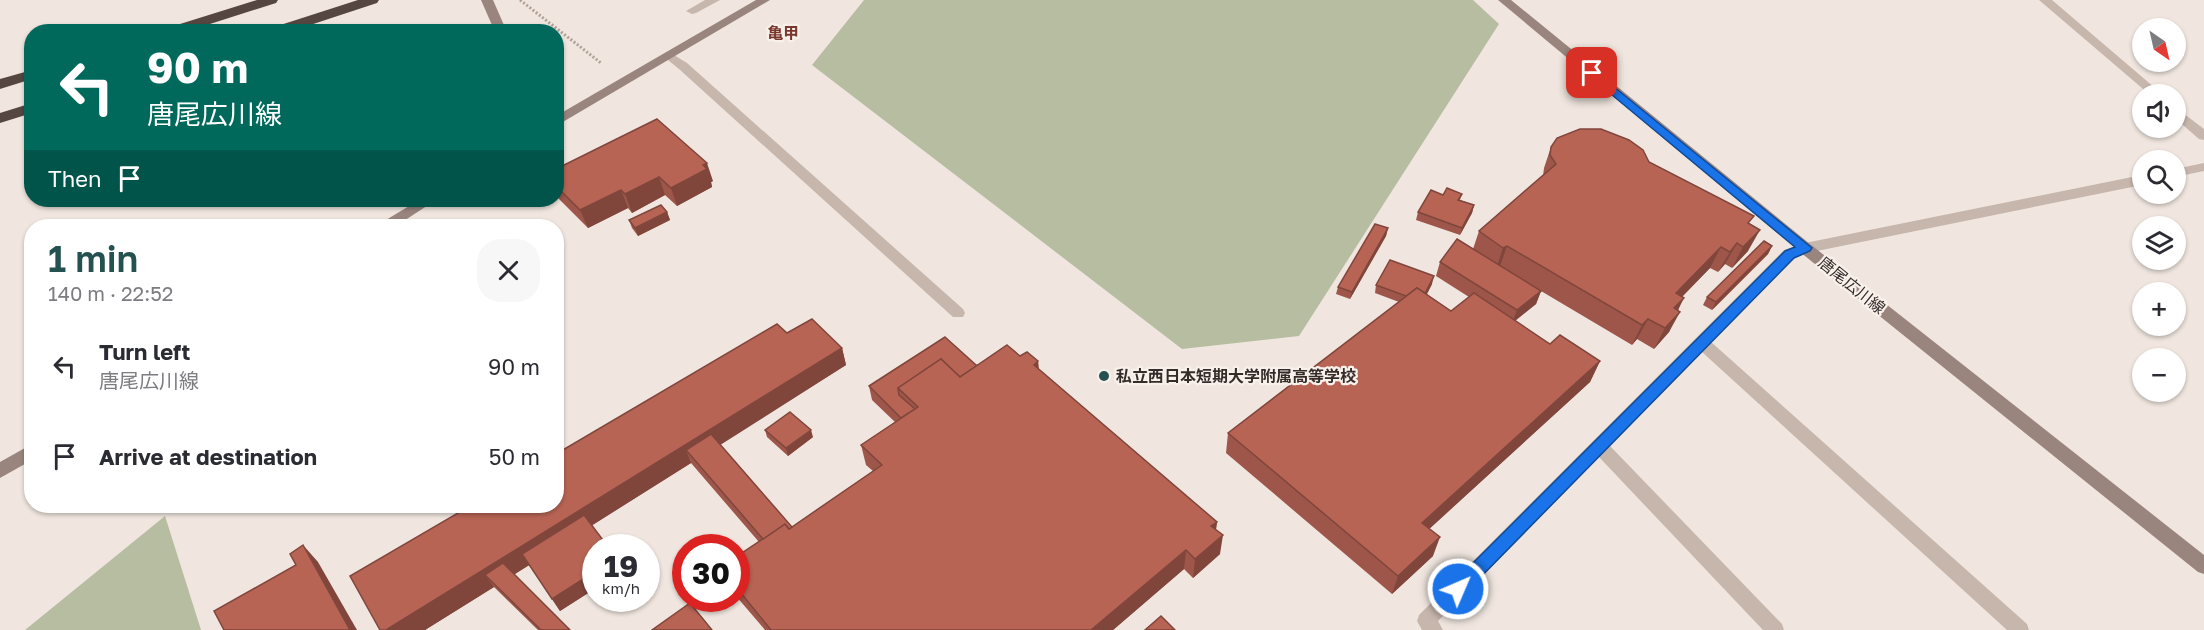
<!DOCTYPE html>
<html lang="en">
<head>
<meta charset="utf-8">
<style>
  :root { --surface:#fff; --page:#f7f7f7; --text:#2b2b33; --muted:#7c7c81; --accent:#255250 }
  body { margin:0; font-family:"Golos Text","Noto Sans JP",sans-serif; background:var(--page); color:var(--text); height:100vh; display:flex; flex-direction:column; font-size:22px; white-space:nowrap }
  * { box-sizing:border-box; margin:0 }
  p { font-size:20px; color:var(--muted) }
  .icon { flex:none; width:33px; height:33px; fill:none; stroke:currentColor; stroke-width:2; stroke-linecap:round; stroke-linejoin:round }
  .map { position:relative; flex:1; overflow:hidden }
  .sheet { position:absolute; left:24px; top:219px; width:540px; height:294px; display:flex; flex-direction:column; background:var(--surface); border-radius:24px; box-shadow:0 2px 4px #0004 }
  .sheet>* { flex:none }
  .hud { position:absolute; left:24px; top:24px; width:540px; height:183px; border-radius:24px; box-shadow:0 2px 4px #0004; background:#00695c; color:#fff; overflow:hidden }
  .needle { width:39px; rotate:146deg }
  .fabs { position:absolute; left:2132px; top:18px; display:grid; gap:12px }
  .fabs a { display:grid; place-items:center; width:54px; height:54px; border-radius:50%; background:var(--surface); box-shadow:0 2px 4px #0004; font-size:30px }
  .speed { position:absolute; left:582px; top:534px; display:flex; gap:12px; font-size:30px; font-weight:700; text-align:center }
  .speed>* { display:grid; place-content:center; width:78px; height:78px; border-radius:50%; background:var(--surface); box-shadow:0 2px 4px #0004; line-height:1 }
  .speed small { font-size:15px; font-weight:400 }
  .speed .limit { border:9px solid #d22; background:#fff; color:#111 }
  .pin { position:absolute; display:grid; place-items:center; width:51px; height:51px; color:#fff; margin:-26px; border-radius:12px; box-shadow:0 3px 9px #0006 }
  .me { position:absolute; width:66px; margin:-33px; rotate:45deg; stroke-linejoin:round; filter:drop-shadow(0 0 4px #0008) }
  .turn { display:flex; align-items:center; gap:21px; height:126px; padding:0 24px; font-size:27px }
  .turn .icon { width:78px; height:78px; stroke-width:2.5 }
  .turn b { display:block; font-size:42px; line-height:51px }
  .then { display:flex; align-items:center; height:57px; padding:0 24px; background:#0003; gap:12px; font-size:22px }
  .round { display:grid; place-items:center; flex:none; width:63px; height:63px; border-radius:24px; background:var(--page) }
  .headline { display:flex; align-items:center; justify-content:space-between; height:102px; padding:0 24px }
  h1 { font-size:36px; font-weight:600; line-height:45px; color:var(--accent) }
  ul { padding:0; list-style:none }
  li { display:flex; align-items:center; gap:18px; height:90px; padding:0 24px }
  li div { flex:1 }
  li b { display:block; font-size:22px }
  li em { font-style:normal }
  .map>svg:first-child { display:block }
  .green { fill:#b6bda0 }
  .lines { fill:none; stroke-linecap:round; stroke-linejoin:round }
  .path { stroke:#b2a096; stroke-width:3; stroke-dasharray:2 2; stroke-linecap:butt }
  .lane { fill:#c6b6ac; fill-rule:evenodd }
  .street { fill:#c6b6ac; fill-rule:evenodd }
  .secondary { fill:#9a857e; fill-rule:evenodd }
  .highway { fill:#554642; fill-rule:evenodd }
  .wall { fill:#9d5649 }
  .shaded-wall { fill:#80463c }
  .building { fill:#b76455; stroke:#80463c; stroke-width:1.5 }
  .route { fill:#1a73e8; stroke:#114b97; stroke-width:1.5 }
  .poi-dot { fill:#255250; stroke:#f8f0eb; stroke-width:2 }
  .labels { text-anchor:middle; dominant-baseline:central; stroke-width:4.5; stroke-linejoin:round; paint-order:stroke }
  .far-quarter-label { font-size:16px; font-weight:bold; fill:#7a382d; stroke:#f8f0eb }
  .street-label { font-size:16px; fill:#352c2a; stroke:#f8f0eb }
  .poi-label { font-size:16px; font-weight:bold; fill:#352c2a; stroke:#f8f0eb; text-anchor:start }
</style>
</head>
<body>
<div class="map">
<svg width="2204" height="630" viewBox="0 0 2204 630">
  <rect width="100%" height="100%" fill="#f0e6df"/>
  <g class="green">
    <polygon points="864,0 1473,0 1499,24 1299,336 1182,349 812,65"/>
    <polygon points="165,516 201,630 25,630"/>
  </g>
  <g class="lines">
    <polyline class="path" points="520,0 601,63"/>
    <polygon class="lane" points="669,52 687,63 963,309 965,313 963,317 953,317 679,69 663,56"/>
    <g class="street">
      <polygon points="705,0 720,0 696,13 692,14 686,11"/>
      <polygon points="2039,0 2052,0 2162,94 2149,94"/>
      <polygon points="2175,107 2204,129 2204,140 2199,139 2175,118"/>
      <polygon points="2204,163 2204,171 2175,177 2175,169"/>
      <polygon points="2142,175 2142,185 1807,253 1794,258 1711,342 2027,624 2029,630 2007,630 1702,352 1610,446 1782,624 1784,630 1763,630 1599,457 1438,621 1443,630 1422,630 1417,621 1419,615 1784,250 1805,243"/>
    </g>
    <g class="secondary">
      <polygon points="481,0 493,0 507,32 495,32"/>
      <polygon points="756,0 770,0 556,126 556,116"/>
      <polygon points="1498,0 1511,0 1810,244 2204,555 2204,574 2198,572 1800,252"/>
      <polygon points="419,200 436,200 396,226 379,226 381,223"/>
      <polygon points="32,444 32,460 0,478 0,462"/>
    </g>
    <g class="highway">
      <polygon points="257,0 278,0 276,3 185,32 162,32 164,29"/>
      <polygon points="358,0 379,0 377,3 289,32 266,32 268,29"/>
      <polygon points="32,70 32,79 0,89 0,79"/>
      <polygon points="32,103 32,113 0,123 0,113"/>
    </g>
  </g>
  <g class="wall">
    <polygon points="1551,147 1649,162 1749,224 1748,251 1732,268 1725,264 1718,272 1710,268 1682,297 1678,311 1669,332 1654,349 1637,339 1632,345 1541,291 1536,304 1515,321 1550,344 1600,361 1590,382 1429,529 1433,556 1392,594 1226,453 1228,433 1399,302 1375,293 1376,285 1432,284 1427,294 1451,311 1469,297 1436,276 1440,262 1473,249 1479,231 1543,176 1544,168"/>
    <polygon points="556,169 713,181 711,182 712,187 677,206 665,195 632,213 628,208 588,228 556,196"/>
    <polygon points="1462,194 1460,200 1474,205 1472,213 1460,235 1416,220 1418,212 1443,195"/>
    <polygon points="667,212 670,220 638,236 632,228 629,220"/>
    <polygon points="1388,228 1386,236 1350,299 1336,294 1338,287"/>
    <polygon points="1772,246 1768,254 1712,310 1703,305 1707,297"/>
    <polygon points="787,333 842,348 846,365 720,444 792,527 873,471 866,465 861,445 895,422 872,400 869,386 1020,356 1038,361 1039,369 1217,522 1216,530 1220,554 1193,578 1184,569 1113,630 765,630 736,596 736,557 759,542 691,463 592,525 596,548 596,588 560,611 529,565 514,574 570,630 538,630 494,587 425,630 380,630"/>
    <polygon points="765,430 813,437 788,456 767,437"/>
  </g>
  <g class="shaded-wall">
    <polygon points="707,163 713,181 711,182 712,187 677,206 671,188"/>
    <polygon points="659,177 665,195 632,213 625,194"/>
    <polygon points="621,190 628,208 588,228 580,210"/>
    <polygon points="1474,205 1472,213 1460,235 1462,228"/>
    <polygon points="667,212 670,220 638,236 635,228"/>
    <polygon points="1388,228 1386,236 1350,299 1352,292"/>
    <polygon points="1760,230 1748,251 1732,268 1743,247"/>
    <polygon points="1737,243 1725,264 1718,272 1730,252"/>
    <polygon points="1507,246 1500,266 1496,269 1503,248"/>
    <polygon points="1772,246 1768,254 1712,310 1716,302"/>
    <polygon points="1721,247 1710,268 1665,314 1676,293"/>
    <polygon points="1434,276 1432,284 1419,309 1421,302"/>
    <polygon points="1541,291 1536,304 1512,323 1517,310"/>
    <polygon points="1684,298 1674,318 1663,329 1674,308"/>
    <polygon points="1680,312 1669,332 1654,349 1665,328"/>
    <polygon points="1648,319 1637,339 1632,345 1642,325"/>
    <polygon points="842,348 846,365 695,461 686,450 691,463 496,586 485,575 494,587 425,630 386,630"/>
    <polygon points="1038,361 1039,382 1034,365"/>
    <polygon points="1600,361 1590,382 1415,542 1422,523"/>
    <polygon points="811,430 813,437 788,456 786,448"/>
    <polygon points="1217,522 1214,541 1211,526"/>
    <polygon points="1223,535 1220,554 1193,578 1195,559"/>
    <polygon points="1440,537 1433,556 1392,594 1398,576"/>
    <polygon points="303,545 318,562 357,630 350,630"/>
    <polygon points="1186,550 1184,569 1113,630 1091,630"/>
    <polygon points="596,571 596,588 560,611 552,599"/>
  </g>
  <g class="building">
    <polygon points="657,119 707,163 703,165 707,169 671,188 659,177 625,194 621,190 580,210 556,186 556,169"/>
    <polygon points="1580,129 1601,129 1629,140 1643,150 1649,162 1754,216 1748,223 1760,230 1743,247 1737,243 1730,252 1721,247 1676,293 1684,298 1674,308 1680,312 1665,328 1648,319 1642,325 1507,246 1503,248 1479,231 1556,164 1550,155 1551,147 1557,138"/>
    <polygon points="1447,188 1462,194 1458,200 1474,205 1462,228 1418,212 1431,190 1443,195"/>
    <polygon points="661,205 667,212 635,228 629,220"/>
    <polygon points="1375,224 1388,228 1352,292 1338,287"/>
    <polygon points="1457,239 1541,291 1517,310 1440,262"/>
    <polygon points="1764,241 1772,246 1716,302 1707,297"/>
    <polygon points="1390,260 1434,276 1425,293 1417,288 1406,296 1376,285"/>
    <polygon points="1417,288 1451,311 1474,293 1550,344 1560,335 1600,361 1422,523 1440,537 1398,576 1228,433"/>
    <polygon points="812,319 842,348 386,630 380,630 350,576 470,506 556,506 556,454 777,324 787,333"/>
    <polygon points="945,337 977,366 960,377 941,359 898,388 899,395 915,409 901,418 869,386"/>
    <polygon points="1007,345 1020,356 1027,352 1038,361 1034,365 1217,522 1211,526 1223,535 1195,559 1186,550 1091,630 771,630 736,587 736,557 785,524 789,529 882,465 861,445 918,407 898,388 941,359 960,377"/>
    <polygon points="790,412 811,430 786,448 765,430"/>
    <polygon points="711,434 792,527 789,529 785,524 763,539 686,450"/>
    <polygon points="584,515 609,548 596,548 596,571 552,599 522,554"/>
    <polygon points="303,545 350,630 224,630 214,611 296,565 290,554"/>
    <polygon points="503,563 570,630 541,630 485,575"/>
    <polygon points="690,603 712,630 652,630"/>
    <polygon points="1161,616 1175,630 1145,630"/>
  </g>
  <polygon class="route" points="1592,69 1812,248 1810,251 1794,258 1464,594 1458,596 1452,594 1449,589 1452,584 1785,251 1795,247 1588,75 1588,70"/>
  <circle class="poi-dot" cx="1104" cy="376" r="6"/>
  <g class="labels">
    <g class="far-quarter-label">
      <text x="783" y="33">亀甲</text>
    </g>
    <g class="street-label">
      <text transform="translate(1852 285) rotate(39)">唐尾広川線</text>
    </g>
    <g class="poi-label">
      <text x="1116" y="376">私立西日本短期大学附属高等学校</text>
    </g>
  </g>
</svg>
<div class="fabs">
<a><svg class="needle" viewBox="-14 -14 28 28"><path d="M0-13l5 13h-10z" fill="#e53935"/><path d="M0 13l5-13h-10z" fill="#7c7c81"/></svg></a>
<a><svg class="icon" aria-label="sound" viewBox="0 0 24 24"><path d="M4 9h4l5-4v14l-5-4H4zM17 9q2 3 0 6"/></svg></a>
<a><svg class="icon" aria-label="search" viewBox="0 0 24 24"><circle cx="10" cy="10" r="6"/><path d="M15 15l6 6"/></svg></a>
<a><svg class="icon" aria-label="layers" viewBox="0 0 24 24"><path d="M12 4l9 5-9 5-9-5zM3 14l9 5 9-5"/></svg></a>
<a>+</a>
<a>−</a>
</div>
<div class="speed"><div>19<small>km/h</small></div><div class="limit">30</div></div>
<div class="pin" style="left:1592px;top:73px;background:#d93025"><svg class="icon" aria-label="arrive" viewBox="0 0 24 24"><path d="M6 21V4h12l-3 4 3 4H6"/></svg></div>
<svg class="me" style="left:1458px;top:589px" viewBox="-20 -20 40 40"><circle r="17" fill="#1a73e8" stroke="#fff" stroke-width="3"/><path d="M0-11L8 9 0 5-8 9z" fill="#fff"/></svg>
<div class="hud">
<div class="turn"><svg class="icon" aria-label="left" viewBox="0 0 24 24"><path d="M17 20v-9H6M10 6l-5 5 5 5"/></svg><div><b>90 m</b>唐尾広川線</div></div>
<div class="then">Then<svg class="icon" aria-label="arrive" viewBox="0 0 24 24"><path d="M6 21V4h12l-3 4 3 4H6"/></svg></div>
</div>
<section class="sheet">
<div class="headline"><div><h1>1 min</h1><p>140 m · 22:52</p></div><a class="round"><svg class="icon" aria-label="close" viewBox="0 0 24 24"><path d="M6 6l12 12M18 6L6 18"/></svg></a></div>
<ul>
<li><svg class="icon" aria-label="left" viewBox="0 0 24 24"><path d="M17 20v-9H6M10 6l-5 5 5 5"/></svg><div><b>Turn left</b><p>唐尾広川線</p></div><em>90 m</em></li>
<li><svg class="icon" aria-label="arrive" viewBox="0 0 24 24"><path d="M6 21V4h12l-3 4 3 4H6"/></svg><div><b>Arrive at destination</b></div><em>50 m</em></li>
</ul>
</section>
</div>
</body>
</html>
